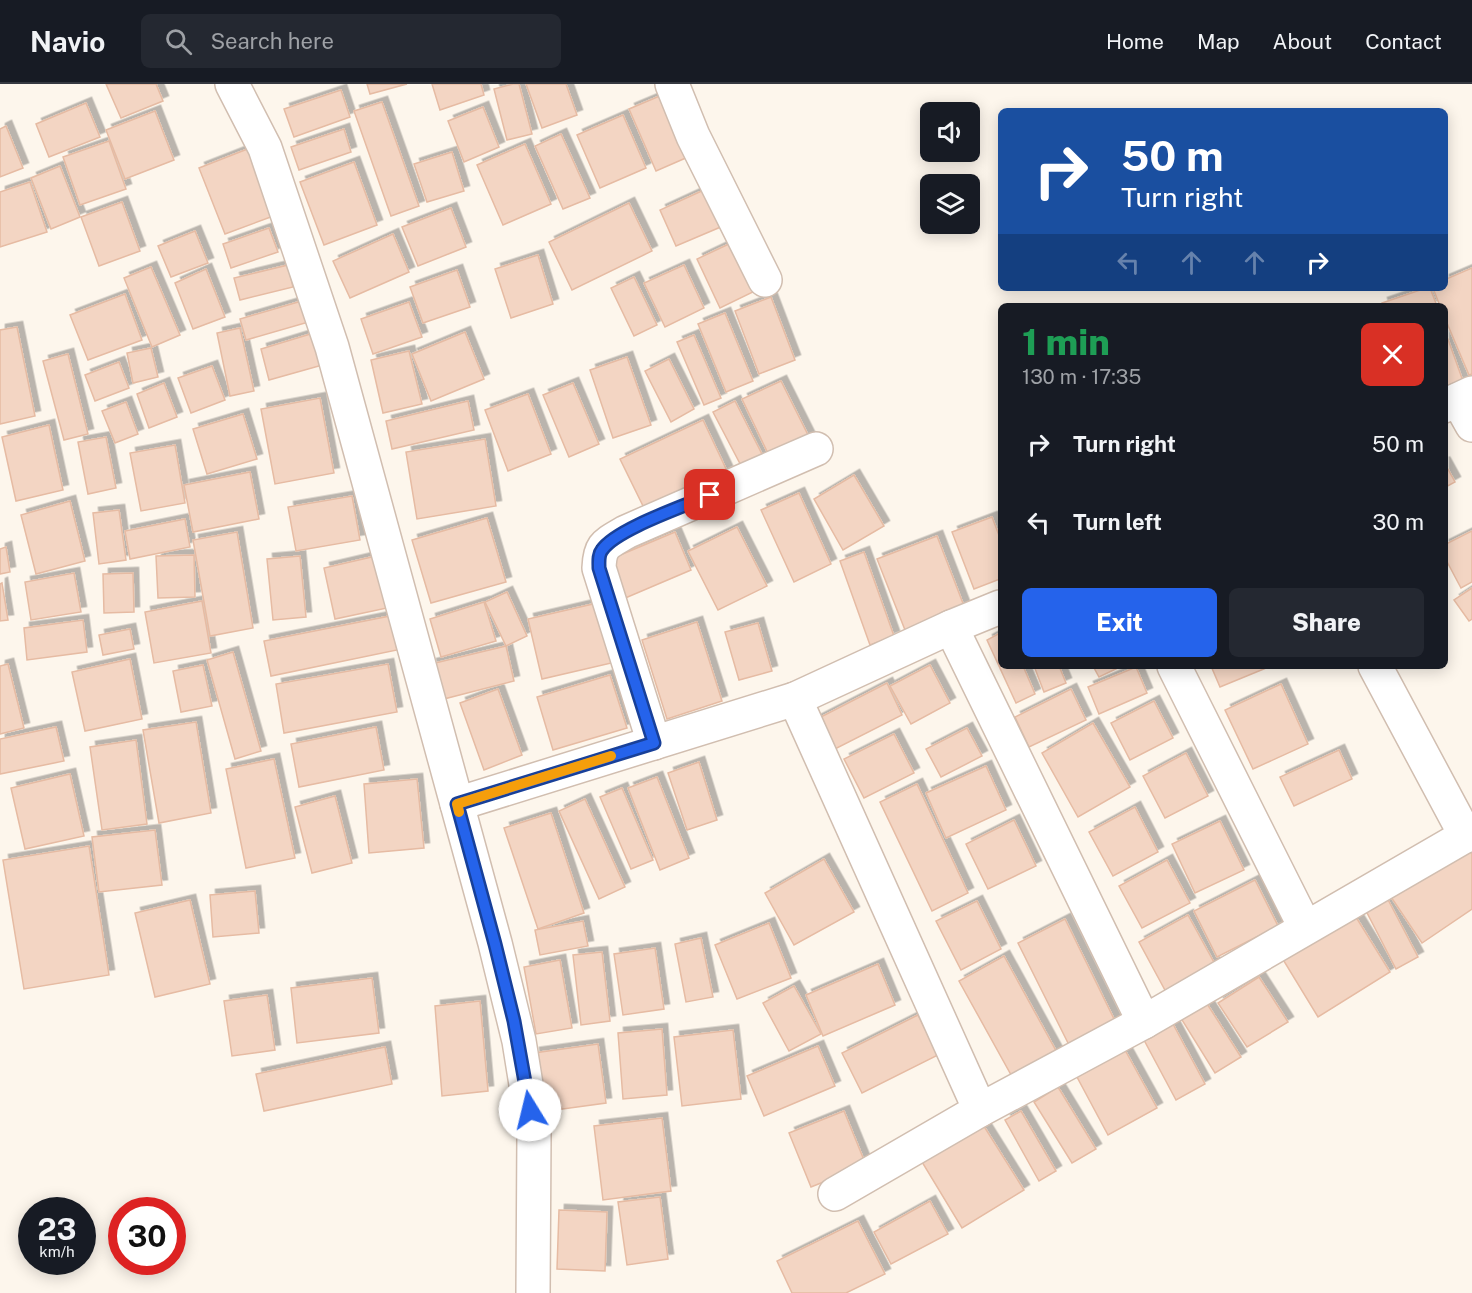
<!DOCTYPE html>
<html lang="en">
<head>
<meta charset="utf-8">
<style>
  :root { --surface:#171b24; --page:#242831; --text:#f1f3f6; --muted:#9ea1a6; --line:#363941; --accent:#2563eb }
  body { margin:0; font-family:"Public Sans",sans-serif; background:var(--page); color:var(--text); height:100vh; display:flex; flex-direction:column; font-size:22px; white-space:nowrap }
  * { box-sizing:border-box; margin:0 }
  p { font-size:20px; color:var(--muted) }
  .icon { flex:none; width:33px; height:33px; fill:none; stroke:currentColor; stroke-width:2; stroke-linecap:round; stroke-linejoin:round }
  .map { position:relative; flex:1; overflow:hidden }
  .panel { position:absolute; left:998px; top:219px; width:450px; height:366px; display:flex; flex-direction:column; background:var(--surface); border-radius:9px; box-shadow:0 3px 15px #0003 }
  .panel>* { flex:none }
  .top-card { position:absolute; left:998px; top:24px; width:450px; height:183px; border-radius:9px; box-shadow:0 3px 15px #0003; background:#1a4fa0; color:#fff; overflow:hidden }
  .controls { position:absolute; left:920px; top:18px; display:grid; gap:12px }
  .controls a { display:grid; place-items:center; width:60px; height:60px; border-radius:9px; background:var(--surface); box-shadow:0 3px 15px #0003; font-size:30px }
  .speed { position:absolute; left:18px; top:1113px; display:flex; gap:12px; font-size:30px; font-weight:700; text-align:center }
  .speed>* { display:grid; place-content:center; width:78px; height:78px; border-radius:50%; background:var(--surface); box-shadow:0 3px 15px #0003; line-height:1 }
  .speed small { font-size:15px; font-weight:400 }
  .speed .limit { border:9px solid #d22; background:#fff; color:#111 }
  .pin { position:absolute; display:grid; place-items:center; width:51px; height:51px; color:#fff; margin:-26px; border-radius:12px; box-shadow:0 3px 9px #0006 }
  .me { position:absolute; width:66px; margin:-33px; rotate:351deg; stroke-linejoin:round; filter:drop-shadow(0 0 4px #0008) }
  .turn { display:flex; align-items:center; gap:21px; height:126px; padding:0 24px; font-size:27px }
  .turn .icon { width:78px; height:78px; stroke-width:2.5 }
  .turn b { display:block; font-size:42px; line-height:51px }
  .lanes { display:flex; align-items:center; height:57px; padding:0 24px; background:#0003; justify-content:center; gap:30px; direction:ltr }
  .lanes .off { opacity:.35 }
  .round { display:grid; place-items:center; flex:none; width:63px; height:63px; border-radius:9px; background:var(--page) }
  .overview { display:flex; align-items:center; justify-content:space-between; height:102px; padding:0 24px }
  h1 { font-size:36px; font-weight:800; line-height:45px; color:#1e9e55 }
  .button { display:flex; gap:12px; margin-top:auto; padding:12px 24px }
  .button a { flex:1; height:69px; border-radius:9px; background:var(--accent); color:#fff; font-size:24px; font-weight:800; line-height:69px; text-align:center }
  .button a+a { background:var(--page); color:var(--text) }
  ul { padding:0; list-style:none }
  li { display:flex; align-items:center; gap:18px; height:78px; padding:0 24px }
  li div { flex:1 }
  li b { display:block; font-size:22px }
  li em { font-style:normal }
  header { display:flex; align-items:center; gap:36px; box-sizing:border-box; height:84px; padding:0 30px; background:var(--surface); border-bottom:2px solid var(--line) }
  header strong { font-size:28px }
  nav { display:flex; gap:33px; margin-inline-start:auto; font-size:21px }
  .search { width:420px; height:54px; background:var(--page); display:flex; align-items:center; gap:15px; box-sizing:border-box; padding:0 21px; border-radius:9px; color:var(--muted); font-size:22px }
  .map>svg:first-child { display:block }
  .building { fill:#f3d5c3; stroke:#e6bba3; stroke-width:1.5; filter:url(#shadow) }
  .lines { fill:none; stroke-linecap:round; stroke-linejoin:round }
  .minor-casing { stroke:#d1beb0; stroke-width:36 }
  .minor { stroke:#fff; stroke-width:33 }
  .route-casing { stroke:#184099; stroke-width:15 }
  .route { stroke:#2563eb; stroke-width:10 }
  .slow { stroke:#f59e0b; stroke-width:10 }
</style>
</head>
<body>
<header>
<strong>Navio</strong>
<div class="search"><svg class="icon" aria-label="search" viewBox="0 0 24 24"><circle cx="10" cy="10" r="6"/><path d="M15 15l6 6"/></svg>Search here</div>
<nav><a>Home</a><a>Map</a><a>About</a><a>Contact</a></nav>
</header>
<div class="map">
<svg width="1472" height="1209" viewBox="0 0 1472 1209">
  <defs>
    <filter id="shadow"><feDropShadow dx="5.5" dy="-5.5" stdDeviation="0" flood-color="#0004"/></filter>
  </defs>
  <rect width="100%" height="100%" fill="#fdf6ec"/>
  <g class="building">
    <polygon points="106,0 156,0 163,17 121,34"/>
    <polygon points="367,0 407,0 370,10"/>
    <polygon points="432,0 481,0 484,11 440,26"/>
    <polygon points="513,0 519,0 532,50 507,56 494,5"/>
    <polygon points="526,0 566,0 577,31 542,44"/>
    <polygon points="341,6 350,33 294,53 284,25"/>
    <polygon points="662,11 688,73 656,87 629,25"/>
    <polygon points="382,18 419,122 391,132 354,27"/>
    <polygon points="86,19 100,53 49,73 36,40"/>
    <polygon points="483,23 499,63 464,78 448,37"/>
    <polygon points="155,27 174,76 125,95 106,46"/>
    <polygon points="623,31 646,84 600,104 577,51"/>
    <polygon points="6,42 23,84 0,93 0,45"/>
    <polygon points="344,45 351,68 299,86 291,63"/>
    <polygon points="561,50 590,114 563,125 535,62"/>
    <polygon points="109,57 126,105 80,121 63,73"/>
    <polygon points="525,60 551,120 503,141 477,81"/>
    <polygon points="250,64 276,131 225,150 199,84"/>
    <polygon points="452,68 464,107 427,118 414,80"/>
    <polygon points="354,78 377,141 324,161 300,98"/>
    <polygon points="60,82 80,133 51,145 31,94"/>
    <polygon points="30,98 47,148 0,163 0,108"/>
    <polygon points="706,105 723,142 676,162 660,126"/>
    <polygon points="122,118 140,167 99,182 81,133"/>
    <polygon points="629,119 652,167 572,206 549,158"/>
    <polygon points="451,124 466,163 418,182 402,143"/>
    <polygon points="269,144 278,168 231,184 223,160"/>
    <polygon points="195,147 208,179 171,193 158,162"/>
    <polygon points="393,150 409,188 350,214 333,177"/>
    <polygon points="733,158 755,207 720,224 697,175"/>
    <polygon points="538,171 553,220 511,234 495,185"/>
    <polygon points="288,181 293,203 240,216 234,194"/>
    <polygon points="684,181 704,224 665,243 644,199"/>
    <polygon points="151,183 180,251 152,263 124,194"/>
    <polygon points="1472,184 1472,290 1469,291 1444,232 1444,222 1440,222 1433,204 1444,204 1444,196"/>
    <polygon points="206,185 225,233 193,245 175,199"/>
    <polygon points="457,186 470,223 423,239 410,203"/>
    <polygon points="634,193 657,241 634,252 611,204"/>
    <polygon points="1426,204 1430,204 1437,222 1383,222 1382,219"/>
    <polygon points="125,210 142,256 88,276 70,231"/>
    <polygon points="771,213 795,276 759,290 735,227"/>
    <polygon points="305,216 312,237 246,256 240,235"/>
    <polygon points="409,218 422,253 373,270 361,235"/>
    <polygon points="725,229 753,297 726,308 698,240"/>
    <polygon points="17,243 35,332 0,340 0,246"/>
    <polygon points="240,244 254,307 230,312 217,249"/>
    <polygon points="1444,244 1464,300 1444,307"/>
    <polygon points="317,248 326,280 269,296 261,265"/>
    <polygon points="465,248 484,295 431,317 412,270"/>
    <polygon points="694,251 721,314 704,321 677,258"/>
    <polygon points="151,264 158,293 133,299 127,269"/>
    <polygon points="409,267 422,320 383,329 371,276"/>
    <polygon points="68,270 88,350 64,356 43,277"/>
    <polygon points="627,273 651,341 613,354 590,286"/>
    <polygon points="669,275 694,325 671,338 645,287"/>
    <polygon points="119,278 129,304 95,317 85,291"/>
    <polygon points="212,282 225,316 191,329 178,294"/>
    <polygon points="781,297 814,363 774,382 742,315"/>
    <polygon points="164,299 177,333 149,344 137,310"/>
    <polygon points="573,299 599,360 569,373 543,311"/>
    <polygon points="528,310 551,370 508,387 485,326"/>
    <polygon points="320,314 334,389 275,400 261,325"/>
    <polygon points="468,317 474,346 392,365 386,337"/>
    <polygon points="735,317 768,382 747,393 713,328"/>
    <polygon points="126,318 138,350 115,359 102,327"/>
    <polygon points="243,330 257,375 207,390 193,345"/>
    <polygon points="703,336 727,387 645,426 620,375"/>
    <polygon points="49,341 63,406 16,417 2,353"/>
    <polygon points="106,353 116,404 88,410 78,358"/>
    <polygon points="485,355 496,422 417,435 406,368"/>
    <polygon points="175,361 185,419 141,427 130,369"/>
    <polygon points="1444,378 1455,398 1444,404"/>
    <polygon points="250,388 259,435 193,448 184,401"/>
    <polygon points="854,391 884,442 843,466 814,415"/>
    <polygon points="799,409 831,480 794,498 761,426"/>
    <polygon points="352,412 360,456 296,467 288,423"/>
    <polygon points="70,417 85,477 36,490 21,431"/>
    <polygon points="119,426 126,476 99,480 93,429"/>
    <polygon points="992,433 1000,454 1000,495 974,505 952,448"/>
    <polygon points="487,434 506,498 431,519 412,456"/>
    <polygon points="185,435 190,463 130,475 125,447"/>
    <polygon points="737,443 767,502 718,526 688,467"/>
    <polygon points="1472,447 1472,498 1461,504 1444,472 1444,461"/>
    <polygon points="237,448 253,544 210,552 193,456"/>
    <polygon points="675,448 691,486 623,515 606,477"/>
    <polygon points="937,452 964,522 905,546 877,475"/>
    <polygon points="6,463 10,488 0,490 0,465"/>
    <polygon points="864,468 894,552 870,561 840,477"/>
    <polygon points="194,471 195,513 158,514 156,472"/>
    <polygon points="300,472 306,533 273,536 267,475"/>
    <polygon points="376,472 387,524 335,535 324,484"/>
    <polygon points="74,489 81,528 31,536 25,498"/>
    <polygon points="133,489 134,528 104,529 103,490"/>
    <polygon points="2,499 8,536 0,537 0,500"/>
    <polygon points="1472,504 1472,535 1469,537 1454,516"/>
    <polygon points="507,508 527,552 506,562 485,518"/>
    <polygon points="202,517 211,569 154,579 145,528"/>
    <polygon points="606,517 620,577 542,595 528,535"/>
    <polygon points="484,518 496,557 441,573 430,535"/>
    <polygon points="390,532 397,566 271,592 264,557"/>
    <polygon points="83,536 87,568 27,576 24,544"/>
    <polygon points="697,538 722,617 667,635 642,556"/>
    <polygon points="758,539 772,587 739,596 725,548"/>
    <polygon points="130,545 134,565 103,571 99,551"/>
    <polygon points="1000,549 1000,582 1023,582 1035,610 1016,619 987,556"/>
    <polygon points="506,562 514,597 440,616 431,580"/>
    <polygon points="233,568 261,667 235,675 207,576"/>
    <polygon points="130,575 142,635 85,647 72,588"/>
    <polygon points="8,580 24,644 0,650 0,582"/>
    <polygon points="388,580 397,628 284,649 276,600"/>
    <polygon points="203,581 212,622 181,628 173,587"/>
    <polygon points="930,581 950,619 911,640 890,602"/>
    <polygon points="1034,582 1059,582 1066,599 1044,608"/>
    <polygon points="1093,582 1122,582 1099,593"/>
    <polygon points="1211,582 1271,582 1220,603"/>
    <polygon points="1136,583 1147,609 1099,630 1088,603"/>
    <polygon points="610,591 627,644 553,666 537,613"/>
    <polygon points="887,599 902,631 831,667 815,636"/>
    <polygon points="1281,600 1308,660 1253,685 1225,626"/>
    <polygon points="498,605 522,671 484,686 460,619"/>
    <polygon points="1071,605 1086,636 1029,663 1015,633"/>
    <polygon points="1154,617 1173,654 1130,676 1111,639"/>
    <polygon points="196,638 211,729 159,739 143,646"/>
    <polygon points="1093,639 1130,703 1078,733 1042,669"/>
    <polygon points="56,643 64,677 0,690 0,655"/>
    <polygon points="376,643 384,686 299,703 291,660"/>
    <polygon points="967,644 982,672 941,693 926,665"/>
    <polygon points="894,650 914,689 864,714 844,675"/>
    <polygon points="136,656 147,740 102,746 90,663"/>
    <polygon points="1339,666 1352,695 1294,722 1280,693"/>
    <polygon points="1186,669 1208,712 1165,734 1143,692"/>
    <polygon points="274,675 295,774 246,784 226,685"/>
    <polygon points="699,678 717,736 687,746 668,689"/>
    <polygon points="986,682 1006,726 946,754 926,709"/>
    <polygon points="70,690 84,752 25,765 11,704"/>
    <polygon points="657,693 689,774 660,786 628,704"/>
    <polygon points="417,695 424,764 369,769 364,700"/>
    <polygon points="917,700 968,809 932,827 880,718"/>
    <polygon points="622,704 653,776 631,785 600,713"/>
    <polygon points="335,712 352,779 312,789 295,723"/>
    <polygon points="585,715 625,803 599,815 559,727"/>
    <polygon points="1135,723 1158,768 1113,792 1089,748"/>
    <polygon points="551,729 584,829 538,845 504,744"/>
    <polygon points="1014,736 1036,782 988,805 966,760"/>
    <polygon points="1220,737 1244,786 1195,809 1172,760"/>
    <polygon points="155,746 162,801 99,808 92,753"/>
    <polygon points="1472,755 1472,825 1422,859 1389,810"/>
    <polygon points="89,762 109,891 24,905 3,776"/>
    <polygon points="824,775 854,828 794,861 765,809"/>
    <polygon points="1167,776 1190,819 1142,844 1119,802"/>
    <polygon points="1255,796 1278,842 1217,873 1194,827"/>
    <polygon points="255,807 259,849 213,853 210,811"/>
    <polygon points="1384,808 1418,873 1396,885 1362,819"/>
    <polygon points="190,816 210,900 155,913 135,829"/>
    <polygon points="977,817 1001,865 961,886 936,837"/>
    <polygon points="1351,825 1390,888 1318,933 1279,869"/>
    <polygon points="1188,831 1216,882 1166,908 1139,858"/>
    <polygon points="1065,835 1117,941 1071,965 1018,859"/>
    <polygon points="583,837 588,862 540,871 535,846"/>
    <polygon points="769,839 791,894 737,915 715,861"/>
    <polygon points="701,854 713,913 686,918 675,860"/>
    <polygon points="655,864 664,925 623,931 614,870"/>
    <polygon points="602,868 610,937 581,941 573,871"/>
    <polygon points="1004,872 1060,974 1015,998 959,897"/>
    <polygon points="560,876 572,944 536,950 524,883"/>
    <polygon points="878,880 895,921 823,952 806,911"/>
    <polygon points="1259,893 1288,938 1247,963 1218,919"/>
    <polygon points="372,894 379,949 297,959 291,904"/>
    <polygon points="794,902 821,950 789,967 763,919"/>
    <polygon points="267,911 275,966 232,972 224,917"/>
    <polygon points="1204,915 1241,973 1215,989 1179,931"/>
    <polygon points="480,917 488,1007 442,1012 435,922"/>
    <polygon points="918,931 938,971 862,1009 842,969"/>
    <polygon points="1173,940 1205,1000 1176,1016 1144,956"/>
    <polygon points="662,945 667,1011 623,1015 618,949"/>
    <polygon points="733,946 741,1015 682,1022 674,953"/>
    <polygon points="598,960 606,1019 541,1028 534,969"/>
    <polygon points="818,962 835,1002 764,1032 747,992"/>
    <polygon points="385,963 392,1000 264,1027 256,990"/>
    <polygon points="1125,966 1157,1024 1108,1051 1077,993"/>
    <polygon points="1058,1003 1096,1065 1072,1079 1034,1018"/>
    <polygon points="844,1027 866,1081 811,1103 789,1049"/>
    <polygon points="1021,1027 1056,1087 1039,1097 1005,1036"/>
    <polygon points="662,1034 671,1107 603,1116 594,1042"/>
    <polygon points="980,1036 1024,1106 962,1144 919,1073"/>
    <polygon points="660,1113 668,1175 627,1181 618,1118"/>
    <polygon points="930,1117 948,1150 891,1180 874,1148"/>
    <polygon points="559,1126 607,1128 605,1187 557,1185"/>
    <polygon points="858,1137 885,1190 846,1209 792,1209 777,1177"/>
  </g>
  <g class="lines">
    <defs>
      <g id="minor">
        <polyline points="232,0 265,64 332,263 495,859 519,957 534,1050 533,1209"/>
        <polyline points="672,0 693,52 765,196"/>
        <polyline points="1458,316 1472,341"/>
        <polyline points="1444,322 1472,309"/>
        <polyline points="951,543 1144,938"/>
        <polyline points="1174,582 1305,843"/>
        <polyline points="1375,582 1466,752"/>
        <polyline points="795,615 980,1026"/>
        <path d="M654,659L599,484C600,460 606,460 626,448L816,365"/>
        <polyline points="457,720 795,615 951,543 1000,523"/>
        <polyline points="835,1110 980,1026 1144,938 1472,748"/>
      </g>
    </defs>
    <use href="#minor" class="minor-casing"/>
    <use href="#minor" class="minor"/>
  </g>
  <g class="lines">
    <defs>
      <path id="route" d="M530,1026L514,937L495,860L457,720L654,659L599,484C599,478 598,471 602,466C616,445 685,422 710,411"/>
    </defs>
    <use href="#route" class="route-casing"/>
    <use href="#route" class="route"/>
    <polyline class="slow" points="459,728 457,720 611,672"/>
  </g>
</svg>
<div class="controls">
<a><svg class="icon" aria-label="sound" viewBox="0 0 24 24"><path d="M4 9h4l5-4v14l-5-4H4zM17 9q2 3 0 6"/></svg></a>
<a><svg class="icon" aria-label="layers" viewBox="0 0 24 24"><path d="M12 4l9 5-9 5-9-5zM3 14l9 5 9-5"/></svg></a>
</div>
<div class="speed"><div>23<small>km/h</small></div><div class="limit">30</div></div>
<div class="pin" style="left:710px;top:411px;background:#d93025"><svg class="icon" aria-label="arrive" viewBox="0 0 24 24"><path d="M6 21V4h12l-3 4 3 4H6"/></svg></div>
<svg class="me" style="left:530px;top:1026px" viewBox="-20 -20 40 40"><circle r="19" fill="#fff"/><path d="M0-13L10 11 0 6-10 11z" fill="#2563eb"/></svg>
<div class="top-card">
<div class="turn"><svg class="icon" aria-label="right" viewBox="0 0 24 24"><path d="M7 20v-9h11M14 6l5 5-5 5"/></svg><div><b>50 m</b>Turn right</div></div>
<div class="lanes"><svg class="icon off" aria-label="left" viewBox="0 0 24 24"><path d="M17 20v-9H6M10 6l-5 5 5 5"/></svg><svg class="icon off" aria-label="ahead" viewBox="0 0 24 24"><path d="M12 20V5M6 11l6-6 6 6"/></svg><svg class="icon off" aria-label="ahead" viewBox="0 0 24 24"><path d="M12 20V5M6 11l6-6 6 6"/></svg><svg class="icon" aria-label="right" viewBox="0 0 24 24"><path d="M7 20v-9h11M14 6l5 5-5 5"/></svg></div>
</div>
<section class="panel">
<div class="overview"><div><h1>1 min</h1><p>130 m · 17:35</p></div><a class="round" style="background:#d93025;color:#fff"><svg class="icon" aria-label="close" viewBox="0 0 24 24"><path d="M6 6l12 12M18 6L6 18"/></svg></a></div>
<ul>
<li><svg class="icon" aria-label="right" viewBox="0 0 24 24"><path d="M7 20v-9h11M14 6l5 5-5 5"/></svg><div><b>Turn right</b></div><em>50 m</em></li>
<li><svg class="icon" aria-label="left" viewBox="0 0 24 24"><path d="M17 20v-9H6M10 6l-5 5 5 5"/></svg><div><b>Turn left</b></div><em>30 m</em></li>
</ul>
<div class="button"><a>Exit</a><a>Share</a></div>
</section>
</div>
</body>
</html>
